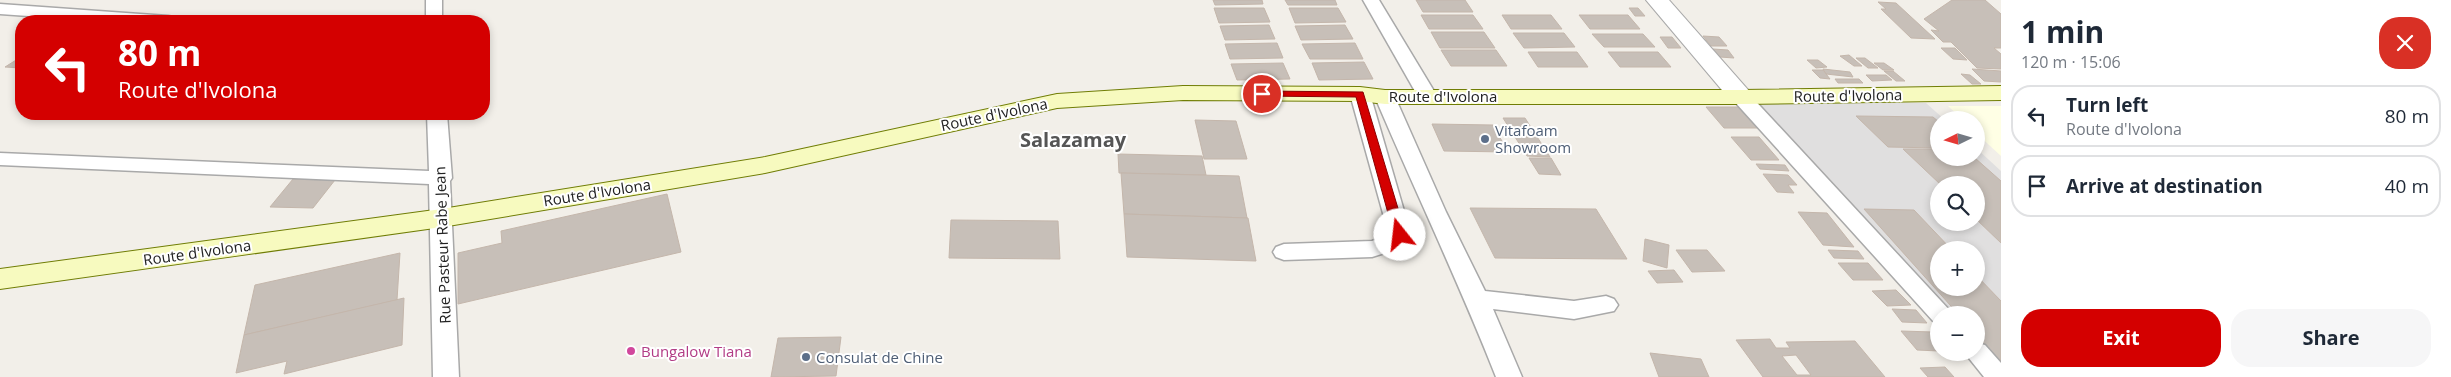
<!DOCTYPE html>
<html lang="en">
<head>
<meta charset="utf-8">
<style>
  :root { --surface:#fff; --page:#f6f6f7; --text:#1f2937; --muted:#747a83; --line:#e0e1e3; --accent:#d40000 }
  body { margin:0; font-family:"Open Sans",sans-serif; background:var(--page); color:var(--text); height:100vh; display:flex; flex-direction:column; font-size:19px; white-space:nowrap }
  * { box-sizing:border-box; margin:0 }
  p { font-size:16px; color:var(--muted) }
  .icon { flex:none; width:28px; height:28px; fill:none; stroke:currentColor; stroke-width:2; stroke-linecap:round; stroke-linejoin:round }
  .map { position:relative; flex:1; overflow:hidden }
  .details { display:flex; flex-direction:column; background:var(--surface); width:450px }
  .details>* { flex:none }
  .banner { position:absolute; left:15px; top:15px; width:475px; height:105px; border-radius:20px; box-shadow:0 2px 8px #0003; background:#d40000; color:#fff; overflow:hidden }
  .needle { width:32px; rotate:265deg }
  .controls { position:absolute; left:1930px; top:111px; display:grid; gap:10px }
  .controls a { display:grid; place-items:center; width:55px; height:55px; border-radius:50%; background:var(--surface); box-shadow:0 2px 8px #0003; font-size:25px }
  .pin { position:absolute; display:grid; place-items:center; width:42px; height:42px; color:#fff; margin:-21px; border:2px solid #fff; border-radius:50%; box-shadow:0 1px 5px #0007 }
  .me { position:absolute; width:55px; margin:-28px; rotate:344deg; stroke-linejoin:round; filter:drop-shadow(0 0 4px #0008) }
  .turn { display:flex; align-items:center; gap:18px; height:105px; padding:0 20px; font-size:22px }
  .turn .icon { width:65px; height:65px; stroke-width:2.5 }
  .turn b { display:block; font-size:35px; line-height:42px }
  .round { display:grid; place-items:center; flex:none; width:52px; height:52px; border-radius:20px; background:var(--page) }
  .summary { display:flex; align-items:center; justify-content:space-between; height:85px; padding:0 20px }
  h1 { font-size:30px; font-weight:700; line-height:38px }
  .primary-button { display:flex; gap:10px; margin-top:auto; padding:10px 20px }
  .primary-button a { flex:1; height:58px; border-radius:20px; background:var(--accent); color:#fff; font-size:20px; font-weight:700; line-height:58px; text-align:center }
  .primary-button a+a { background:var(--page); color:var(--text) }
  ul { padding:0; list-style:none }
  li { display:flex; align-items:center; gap:15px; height:62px; margin:0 10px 8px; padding:0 10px; border:2px solid var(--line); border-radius:20px }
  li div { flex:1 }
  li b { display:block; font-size:19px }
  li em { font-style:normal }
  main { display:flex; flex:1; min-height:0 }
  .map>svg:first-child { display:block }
  .residential { fill:#e0dfdf; fill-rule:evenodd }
  .education { fill:#ffffe5 }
  .building { fill:#c7bfb8; stroke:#c4b6ab; fill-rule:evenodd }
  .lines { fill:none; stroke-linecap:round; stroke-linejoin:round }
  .minor-casing { stroke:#a9a9a9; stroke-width:3 }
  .tertiary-casing { stroke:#a9a9a9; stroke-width:2 }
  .secondary-casing { stroke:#707d05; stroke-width:2 }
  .minor { fill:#fff; fill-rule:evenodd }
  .tertiary { fill:#fff; fill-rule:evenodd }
  .secondary { fill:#f7fabf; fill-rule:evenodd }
  .route { fill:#d40000; stroke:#8a0000 }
  .service-dot { fill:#5c6f8a; stroke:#fff; stroke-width:2 }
  .hotel-dot { fill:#d1479c; stroke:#fff; stroke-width:2 }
  .labels { text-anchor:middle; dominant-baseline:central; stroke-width:4; stroke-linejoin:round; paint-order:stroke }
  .street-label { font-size:15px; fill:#222; stroke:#fff }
  .service-label { font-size:15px; fill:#4e5e75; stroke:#fff; text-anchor:start }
  .hotel-label { font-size:15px; fill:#b23c85; stroke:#fff; text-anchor:start }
  .district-label { font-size:20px; font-weight:bold; fill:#555; stroke:#fff }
</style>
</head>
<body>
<main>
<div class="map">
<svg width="2001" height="377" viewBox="0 0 2001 377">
  <rect width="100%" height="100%" fill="#f2efe9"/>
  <path class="residential" d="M1735,101L1926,103L1945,120H1939V158H1976V148L2001,171V377L1976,352V315H1939ZM1939,185H1976V222H1939ZM1939,250H1976V288H1939Z"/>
  <polygon class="education" points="1948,106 2001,106 2001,156 1976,133 1976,120 1963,120"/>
  <g class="building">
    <polygon points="1213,0 1262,0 1263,4 1215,5"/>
    <polygon points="1285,0 1335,0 1337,5 1288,5"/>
    <polygon points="1416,0 1465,0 1473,12 1423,12"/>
    <polygon points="1952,0 1985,0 2001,14 2001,48 1994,48 2001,54 2001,69 1977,68 1951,42 1943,42 1931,30 1939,31 1924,19"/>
    <polygon points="1878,2 1896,3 1935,39 1911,38 1881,9 1886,9"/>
    <polygon points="1214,8 1264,8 1270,22 1219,23"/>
    <polygon points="1289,8 1338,8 1346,22 1295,23"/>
    <polygon points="1629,8 1638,8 1645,16 1635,16"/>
    <polygon points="1421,15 1473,15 1483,29 1429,29"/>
    <polygon points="1502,15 1551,15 1562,29 1511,29"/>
    <polygon points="1579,15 1628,15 1640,29 1590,29"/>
    <polygon points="1269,25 1275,39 1225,40 1220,26"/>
    <polygon points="1345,25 1353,39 1301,40 1295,26"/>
    <polygon points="1431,32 1484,32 1495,48 1440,48"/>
    <polygon points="1513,33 1564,33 1575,47 1524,48"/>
    <polygon points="1592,34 1643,34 1655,47 1604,47"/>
    <polygon points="1703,36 1719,37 1727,46 1711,46"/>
    <polygon points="1660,37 1672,37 1681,48 1668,48"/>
    <polygon points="1277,43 1283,58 1230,59 1225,44"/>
    <polygon points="1355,43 1363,59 1310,59 1302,44"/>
    <polygon points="1941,48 1955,48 1967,60 1953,59"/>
    <polygon points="1713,49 1728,50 1734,58 1720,57"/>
    <polygon points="1441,50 1496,50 1507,66 1451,66"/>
    <polygon points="1528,52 1577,52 1588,67 1538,67"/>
    <polygon points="1608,52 1658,52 1671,67 1620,67"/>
    <polygon points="1849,55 1862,66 1854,66 1840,56"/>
    <polygon points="21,57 21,68 5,67"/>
    <polygon points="1856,58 1865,58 1878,68 1868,68"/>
    <polygon points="1807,60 1818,60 1827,67 1816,68"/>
    <polygon points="1364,62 1373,79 1319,80 1312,63"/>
    <polygon points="1283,63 1290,79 1237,80 1231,64"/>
    <polygon points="1874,63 1884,63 1894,70 1883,70"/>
    <polygon points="1823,69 1850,72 1853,77 1826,74"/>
    <polygon points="1972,69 2001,71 2001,82 1984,81"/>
    <polygon points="1812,70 1823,70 1830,79 1820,78"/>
    <polygon points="1884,71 1893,71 1905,81 1896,81"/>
    <polygon points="1961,74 1970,75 1981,84 1972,84"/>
    <polygon points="1866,75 1886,75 1892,80 1872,81"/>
    <polygon points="1835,79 1859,79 1863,83 1838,83"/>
    <polygon points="1706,107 1740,107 1759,128 1724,128"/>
    <polygon points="1856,116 1933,117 1939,122 1939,148 1888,147"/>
    <polygon points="1503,118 1525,118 1550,157 1527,156"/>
    <polygon points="1195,120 1236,121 1247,159 1204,159"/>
    <polygon points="1432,124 1493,125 1508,152 1444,151"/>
    <polygon points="1731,137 1759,137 1779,160 1751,160"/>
    <polygon points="1903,149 1939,149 1939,158 1975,158 2001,181 2001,243 1976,219 1976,185 1941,185"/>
    <polygon points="1118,154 1202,156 1206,175 1119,173"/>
    <polygon points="1529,158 1551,158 1561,175 1539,174"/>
    <polygon points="1756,164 1785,165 1789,171 1760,169"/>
    <polygon points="1121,173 1239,176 1247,218 1124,214"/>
    <polygon points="1763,174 1788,175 1797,185 1788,185 1794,193 1777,192"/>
    <polygon points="293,179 335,180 313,208 270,207"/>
    <polygon points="667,194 681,252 458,304 458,253 502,243 501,231"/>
    <polygon points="1470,208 1596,209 1627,259 1495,258"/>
    <polygon points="1864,209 1914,210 1952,250 1939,250 1939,288 1976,288 1976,275 2001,301 2001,362 1976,335 1976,315 1959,315"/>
    <polygon points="1798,212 1827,213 1854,247 1823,245"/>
    <polygon points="1124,214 1248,218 1256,261 1127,257"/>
    <polygon points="951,220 1058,221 1060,259 949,258"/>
    <polygon points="1645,239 1669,245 1667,268 1643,261"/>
    <polygon points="1676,250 1707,250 1725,271 1692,272"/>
    <polygon points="1828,250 1858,251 1864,259 1834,258"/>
    <polygon points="400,253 397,300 244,335 255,285"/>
    <polygon points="1838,263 1868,263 1883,280 1853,280"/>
    <polygon points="1674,270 1683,282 1657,283 1648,271"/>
    <polygon points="1896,290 1911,305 1887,306 1872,291"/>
    <polygon points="404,298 402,345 284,374 287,361 236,373 244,335"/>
    <polygon points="1892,309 1916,310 1927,323 1902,322"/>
    <polygon points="1901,331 1933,332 1939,338 1939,351 1917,350"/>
    <polygon points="841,337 836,376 771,377 778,338"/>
    <path d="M1770,339L1776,348H1790L1786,342L1855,341L1885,377H1763L1736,340ZM1796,355L1811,375H1797L1782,356Z"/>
    <polygon points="1650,353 1701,359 1709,377 1659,377"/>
    <polygon points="1945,367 1954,377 1928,377 1920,368"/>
  </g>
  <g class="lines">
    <defs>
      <g id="minor">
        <rect x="426" y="0" width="16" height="21"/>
        <polygon points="1363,0 1379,0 1437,96 1434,100 1420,100"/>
        <polygon points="0,4 168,16 174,17 177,21 99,21 0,14"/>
        <polygon points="1360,88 1367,90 1370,94 1411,235 1404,247 1372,257 1284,260 1276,257 1273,252 1276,247 1284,244 1372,241 1389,235 1350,94 1353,90"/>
        <path d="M1385,91L1392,93L1395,97L1446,212L1485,291L1574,301L1606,296L1614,299L1618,305L1614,311L1574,319L1493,309L1522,377H1496C1459,283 1415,191 1375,97L1378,93Z"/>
        <polygon points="1741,91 1748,93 1954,315 1939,315 1939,323 1933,321 1734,101 1731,97 1734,93"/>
        <polygon points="427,114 447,114 452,178 450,181 459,377 433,377 429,184 0,165 0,153 429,171"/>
        <polygon points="1976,343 1985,345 2001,363 2001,377 1984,377 1964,352 1976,352"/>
      </g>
      <polygon id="tertiary" points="1646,0 1669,0 1750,92 1753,97 1750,102 1741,104 1732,102"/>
      <polygon id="secondary" points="1183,86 1360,87 1385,90 1741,90 2001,86 2001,100 1741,104 1385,104 1360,101 1183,100 1057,108 765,173 442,227 0,289 0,269 442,209 765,157 1057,94"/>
    </defs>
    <use href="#minor" class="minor-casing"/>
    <use href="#tertiary" class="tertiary-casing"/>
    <use href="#secondary" class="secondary-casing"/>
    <use href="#minor" class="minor"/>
    <use href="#tertiary" class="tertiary"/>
    <use href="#secondary" class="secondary"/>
  </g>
  <polygon class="route" points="1262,91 1363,92 1406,235 1404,238 1396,238 1394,235 1356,97 1258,96 1257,94"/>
  <g class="service-dot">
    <circle cx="1485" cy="139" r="5"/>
    <circle cx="806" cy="357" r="5"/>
  </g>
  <circle class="hotel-dot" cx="631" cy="351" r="5"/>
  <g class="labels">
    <g class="street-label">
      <text transform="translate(1848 95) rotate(-1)">Route d'Ivolona</text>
      <text x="1443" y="96">Route d'Ivolona</text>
      <text transform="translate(994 114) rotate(-12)">Route d'Ivolona</text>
      <text transform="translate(597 192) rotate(-9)">Route d'Ivolona</text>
      <text transform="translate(442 245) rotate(-92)">Rue Pasteur Rabe Jean</text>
      <text transform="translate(197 252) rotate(-8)">Route d'Ivolona</text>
    </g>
    <g class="service-label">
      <text x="1495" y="130">Vitafoam<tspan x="1495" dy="17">Showroom</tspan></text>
      <text x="816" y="357">Consulat de Chine</text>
    </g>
    <g class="hotel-label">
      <text x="641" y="351">Bungalow Tiana</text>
    </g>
    <g class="district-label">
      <text x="1073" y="139">Salazamay</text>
    </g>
  </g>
</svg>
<div class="controls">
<a><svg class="needle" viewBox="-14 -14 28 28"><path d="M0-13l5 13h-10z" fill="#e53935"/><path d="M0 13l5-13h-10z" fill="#747a83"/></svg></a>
<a><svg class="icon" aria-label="search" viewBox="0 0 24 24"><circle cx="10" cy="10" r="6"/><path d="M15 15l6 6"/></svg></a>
<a>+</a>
<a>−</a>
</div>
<div class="pin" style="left:1262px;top:94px;background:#d93025"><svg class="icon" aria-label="arrive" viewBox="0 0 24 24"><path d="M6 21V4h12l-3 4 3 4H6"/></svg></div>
<svg class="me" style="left:1400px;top:235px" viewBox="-20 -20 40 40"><circle r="19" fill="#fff"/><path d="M0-13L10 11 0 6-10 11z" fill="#d40000"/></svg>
<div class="banner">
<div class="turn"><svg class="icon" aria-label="left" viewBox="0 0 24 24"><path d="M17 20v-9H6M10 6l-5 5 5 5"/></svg><div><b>80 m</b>Route d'Ivolona</div></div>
</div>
</div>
<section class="details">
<div class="summary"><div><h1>1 min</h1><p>120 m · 15:06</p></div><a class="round" style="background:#d93025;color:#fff"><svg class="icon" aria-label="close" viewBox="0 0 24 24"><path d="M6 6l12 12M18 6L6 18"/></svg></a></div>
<ul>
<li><svg class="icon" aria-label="left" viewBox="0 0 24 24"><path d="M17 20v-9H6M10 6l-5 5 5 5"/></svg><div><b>Turn left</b><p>Route d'Ivolona</p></div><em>80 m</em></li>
<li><svg class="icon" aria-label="arrive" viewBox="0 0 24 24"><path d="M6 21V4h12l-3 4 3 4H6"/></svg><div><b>Arrive at destination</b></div><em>40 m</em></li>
</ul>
<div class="primary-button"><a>Exit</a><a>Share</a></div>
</section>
</main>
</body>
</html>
